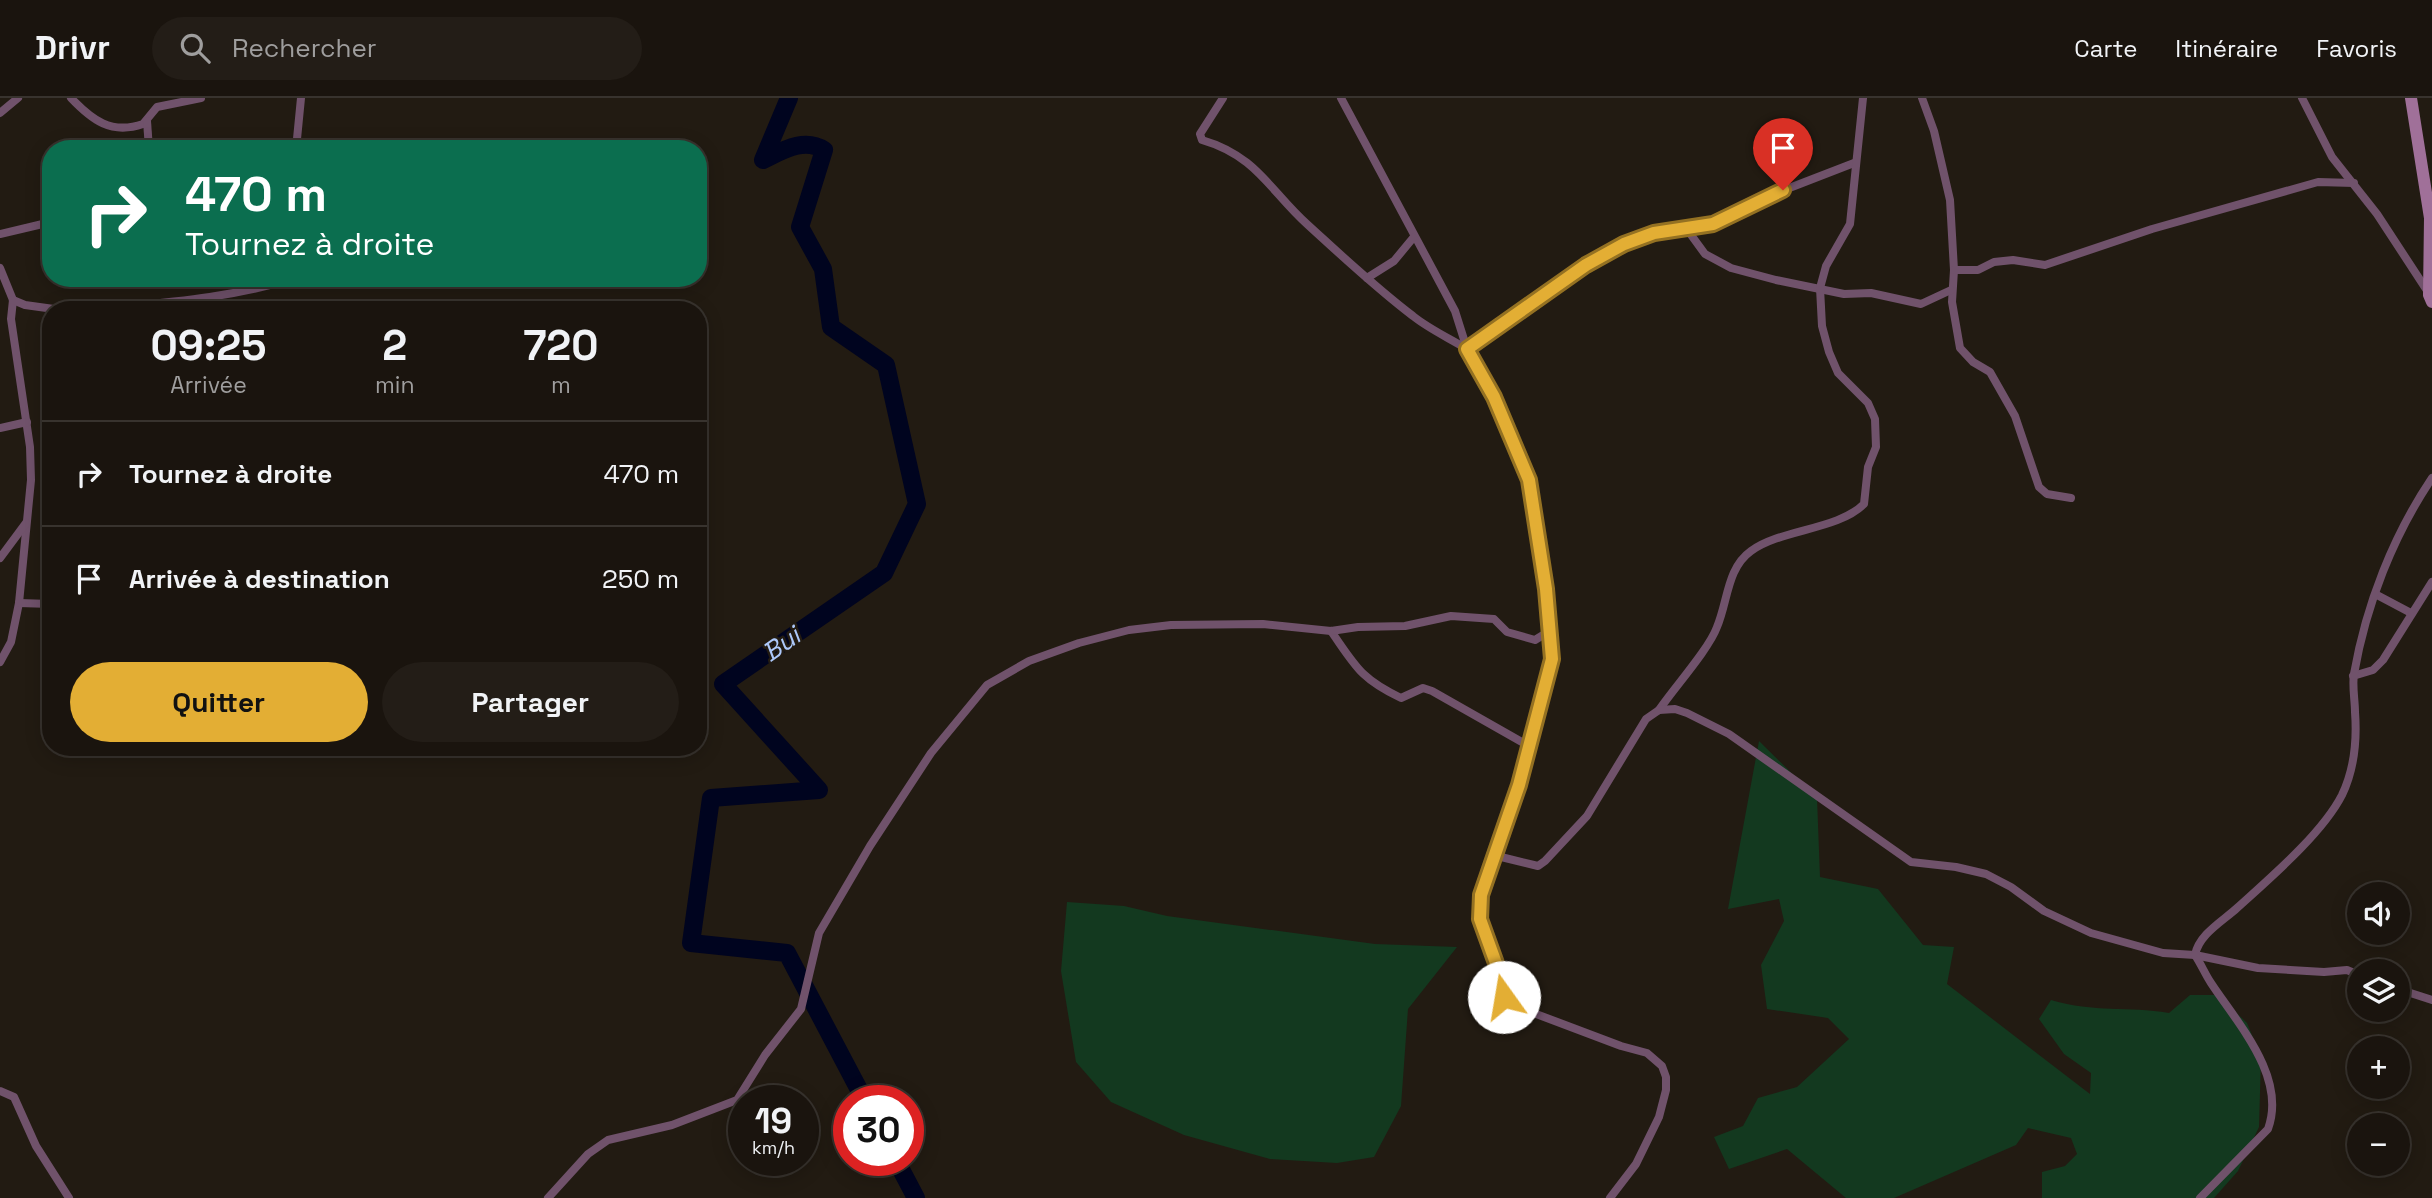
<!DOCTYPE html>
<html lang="fr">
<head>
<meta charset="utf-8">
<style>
  :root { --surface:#1a140e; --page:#231d17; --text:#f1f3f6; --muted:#9f9e9e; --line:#38332e; --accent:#e3ae34 }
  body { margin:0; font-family:"Space Grotesk",sans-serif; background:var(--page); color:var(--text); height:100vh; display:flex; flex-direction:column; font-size:26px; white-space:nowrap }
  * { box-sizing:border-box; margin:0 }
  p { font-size:23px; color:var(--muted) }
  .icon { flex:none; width:38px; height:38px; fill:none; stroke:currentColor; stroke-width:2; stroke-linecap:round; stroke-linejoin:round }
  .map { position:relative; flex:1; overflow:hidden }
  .details { position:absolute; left:42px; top:203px; width:665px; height:455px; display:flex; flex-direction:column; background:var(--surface); border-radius:28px; box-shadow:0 4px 18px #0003,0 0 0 2px var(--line) }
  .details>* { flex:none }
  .banner { position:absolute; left:42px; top:42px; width:665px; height:147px; border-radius:28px; box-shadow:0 4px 18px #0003,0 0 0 2px var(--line); background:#0b6e4f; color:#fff; overflow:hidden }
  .fabs { position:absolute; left:2347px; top:784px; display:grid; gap:14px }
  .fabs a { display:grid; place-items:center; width:63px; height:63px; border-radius:50%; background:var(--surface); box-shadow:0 4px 18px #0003,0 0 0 2px var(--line); font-size:35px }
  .speed { position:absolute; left:728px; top:987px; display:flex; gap:14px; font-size:35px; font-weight:700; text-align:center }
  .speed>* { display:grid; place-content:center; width:91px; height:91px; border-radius:50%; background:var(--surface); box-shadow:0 4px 18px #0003,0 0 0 2px var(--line); line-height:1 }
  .speed small { font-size:18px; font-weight:400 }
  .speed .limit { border:10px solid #d22; background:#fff; color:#111 }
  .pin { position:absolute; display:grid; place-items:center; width:60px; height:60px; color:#fff; margin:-72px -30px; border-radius:50% 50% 50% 0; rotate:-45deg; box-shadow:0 0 7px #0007 }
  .pin .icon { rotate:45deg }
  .me { position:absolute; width:77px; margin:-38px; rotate:347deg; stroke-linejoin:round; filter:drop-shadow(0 0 5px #0008) }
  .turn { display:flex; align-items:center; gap:24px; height:147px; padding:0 28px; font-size:32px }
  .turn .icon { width:91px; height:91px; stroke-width:2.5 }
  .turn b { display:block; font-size:49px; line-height:60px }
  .eta { display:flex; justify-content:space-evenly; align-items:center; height:119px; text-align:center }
  .eta b { font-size:42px; font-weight:700; line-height:49px }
  .button { display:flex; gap:14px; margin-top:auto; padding:14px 28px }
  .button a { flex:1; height:80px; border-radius:42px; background:var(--accent); color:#111; font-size:28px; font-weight:700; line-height:80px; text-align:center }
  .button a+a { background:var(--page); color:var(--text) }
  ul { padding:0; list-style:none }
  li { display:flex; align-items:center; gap:21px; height:105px; padding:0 28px; border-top:2px solid var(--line) }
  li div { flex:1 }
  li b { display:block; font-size:26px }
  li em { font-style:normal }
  header { display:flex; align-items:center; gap:42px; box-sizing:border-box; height:98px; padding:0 35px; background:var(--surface); border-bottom:2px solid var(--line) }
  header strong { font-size:33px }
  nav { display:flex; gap:38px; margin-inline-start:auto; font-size:24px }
  .search { width:490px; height:63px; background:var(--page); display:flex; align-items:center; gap:18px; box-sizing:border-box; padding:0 24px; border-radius:38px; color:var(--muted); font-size:26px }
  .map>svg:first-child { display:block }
  .green { fill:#13391f }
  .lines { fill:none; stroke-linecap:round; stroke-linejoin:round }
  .river { stroke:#00041f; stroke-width:18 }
  .street { stroke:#70526b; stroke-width:8 }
  .secondary { stroke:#a07099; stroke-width:12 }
  .route-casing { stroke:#947122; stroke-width:18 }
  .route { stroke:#e3ae34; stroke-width:12 }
  .labels { text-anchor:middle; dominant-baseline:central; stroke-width:5; stroke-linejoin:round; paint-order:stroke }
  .water-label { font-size:26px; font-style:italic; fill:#adc8f9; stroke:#221b12 }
</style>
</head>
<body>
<header>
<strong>Drivr</strong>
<div class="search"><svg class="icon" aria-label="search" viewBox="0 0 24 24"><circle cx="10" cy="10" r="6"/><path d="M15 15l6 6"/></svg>Rechercher</div>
<nav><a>Carte</a><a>Itinéraire</a><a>Favoris</a></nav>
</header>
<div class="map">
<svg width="2432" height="1100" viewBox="0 0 2432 1100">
  <rect width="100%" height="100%" fill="#221b12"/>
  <g class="green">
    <path d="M1759,643L1817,700L1820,779L1878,791L1923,847L1954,849L1947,886L2090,996L2091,975L2064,956L2039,921L2051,902C2095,915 2127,908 2169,915L2190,897H2218L2247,925L2261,959L2259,1029L2238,1073L2214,1100H2042V1074L2065,1068L2077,1056L2071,1040L2028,1030L2016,1047L1894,1100H1846L1787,1051L1729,1071L1714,1039L1743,1028L1758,1000L1797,989L1849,941L1828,920L1767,911L1761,867L1784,823L1779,801L1728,811Z"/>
    <polygon points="1067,804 1124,808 1167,818 1375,846 1457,849 1408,911 1401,1008 1374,1059 1337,1065 1270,1061 1184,1037 1111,1004 1076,964 1061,873"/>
  </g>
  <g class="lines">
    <g class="river">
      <path d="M789,0L763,62C782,53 804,39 824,52L800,129L823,171L831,229L886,267L917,406L884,475L723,586L819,692L711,700L691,845L787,855L865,1003"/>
      <polyline points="896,1062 916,1100"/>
    </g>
    <g class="street">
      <path d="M71,0C92,22 111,37 143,26L157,9L201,0"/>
      <path d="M1223,0L1200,36L1202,42C1257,58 1270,93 1308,127C1342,158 1376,190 1413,218C1429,231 1449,240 1467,251L1586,167L1624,146L1654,135L1713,126L1766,99L1854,65"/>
      <polyline points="1341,0 1455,213 1467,251 1495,299 1529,382 1546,491 1552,561 1519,686 1487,775 1480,811 1507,905 1621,948 1647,955 1662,968 1666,979 1666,992 1659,1019 1636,1066 1610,1100"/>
      <polyline points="1922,0 1934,33 1950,102 1954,172 1952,204 1960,250 1973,264 1990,274 2015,318 2039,389 2047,396 2071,400"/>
      <polyline points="2302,0 2332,59 2377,116 2428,194"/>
      <polyline points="0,15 18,0"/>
      <polyline points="147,23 149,51"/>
      <polyline points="296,51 301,0"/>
      <polyline points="1686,130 1705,156 1731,170 1776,182 1844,196 1871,195 1921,206 1951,192"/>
      <polyline points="0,136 51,124"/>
      <polyline points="0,170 13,202 11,221 30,349 31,382 19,505 11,544 0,564"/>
      <polyline points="1954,172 1978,172 1994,164 2013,162 2045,167 2152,131 2318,84 2354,85"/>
      <polyline points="1367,180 1394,163 1413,140"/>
      <polyline points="13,202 25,207 61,212"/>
      <path d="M112,210C174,204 235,199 295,180"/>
      <polyline points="0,330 27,324"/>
      <polyline points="0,460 26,425"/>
      <polyline points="2377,497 2411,515"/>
      <polyline points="19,505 51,506"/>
      <path d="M1331,533C1356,569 1361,581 1401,600L1423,590L1432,593L1529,648"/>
      <polyline points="2353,578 2373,572 2383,562 2432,484"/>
      <path d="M1659,612C1674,590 1709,551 1717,529C1728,503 1727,470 1751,453C1781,431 1838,432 1864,406L1868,369L1876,349L1875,321L1868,305L1838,275L1829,254L1822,228L1820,190L1826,168L1850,126L1863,0"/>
      <polyline points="1493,757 1538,768 1545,763 1587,718 1646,621 1659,612 1675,611 1687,615 1729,636 1911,764 1956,769 1986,776 2011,789 2044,813 2091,835 2163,855 2195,857 2258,870 2324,874 2347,872 2359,877"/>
      <path d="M2195,857C2199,836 2223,823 2237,810C2270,780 2322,736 2342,697C2354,672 2357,641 2355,614C2355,602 2352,588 2354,576C2366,507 2393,438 2432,380"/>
      <path d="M2195,857C2201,866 2205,876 2211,885C2238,926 2287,979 2268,1031L2200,1100"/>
      <polyline points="2398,891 2432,902"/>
      <polyline points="0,993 14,999 36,1048 69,1100"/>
      <polyline points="548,1100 588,1056 608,1042 672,1027 737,1002 765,957 801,911 819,835 870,748 931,655 987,587 1029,563 1079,545 1129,532 1171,527 1263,526 1331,533 1358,529 1405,528 1451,518 1494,521 1507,534 1535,542 1548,534"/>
    </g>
    <polyline class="secondary" points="2411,0 2430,120 2429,197 2432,204"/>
  </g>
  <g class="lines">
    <defs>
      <polyline id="route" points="1504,899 1497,868 1480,821 1481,797 1519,687 1552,561 1546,491 1529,382 1494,299 1467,251 1586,167 1624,146 1654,135 1713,126 1783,92"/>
    </defs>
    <use href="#route" class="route-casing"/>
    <use href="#route" class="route"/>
  </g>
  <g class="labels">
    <g class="water-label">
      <text transform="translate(781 546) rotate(-35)">Bui</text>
    </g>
  </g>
</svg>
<div class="fabs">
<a><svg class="icon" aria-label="sound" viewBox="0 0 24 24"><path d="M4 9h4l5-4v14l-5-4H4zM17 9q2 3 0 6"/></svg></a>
<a><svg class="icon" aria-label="layers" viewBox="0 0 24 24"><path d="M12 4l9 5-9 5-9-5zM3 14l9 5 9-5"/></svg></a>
<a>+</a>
<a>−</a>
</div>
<div class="speed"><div>19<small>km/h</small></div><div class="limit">30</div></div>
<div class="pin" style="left:1783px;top:92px;background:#d93025"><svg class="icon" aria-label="arrive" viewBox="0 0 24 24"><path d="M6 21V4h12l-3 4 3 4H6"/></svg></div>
<svg class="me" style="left:1504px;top:899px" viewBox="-20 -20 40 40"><circle r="19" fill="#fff"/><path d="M0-13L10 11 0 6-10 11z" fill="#e3ae34"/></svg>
<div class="banner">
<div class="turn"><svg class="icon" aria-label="right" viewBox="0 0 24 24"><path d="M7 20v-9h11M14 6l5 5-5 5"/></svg><div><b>470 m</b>Tournez à droite</div></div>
</div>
<section class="details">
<div class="eta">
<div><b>09:25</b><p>Arrivée</p></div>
<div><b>2</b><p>min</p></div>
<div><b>720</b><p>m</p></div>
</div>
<ul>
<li><svg class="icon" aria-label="right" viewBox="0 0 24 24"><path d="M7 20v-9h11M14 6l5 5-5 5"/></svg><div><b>Tournez à droite</b></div><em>470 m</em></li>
<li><svg class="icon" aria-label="arrive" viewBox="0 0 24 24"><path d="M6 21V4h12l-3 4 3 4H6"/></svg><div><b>Arrivée à destination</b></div><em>250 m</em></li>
</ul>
<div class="button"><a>Quitter</a><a>Partager</a></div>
</section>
</div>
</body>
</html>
